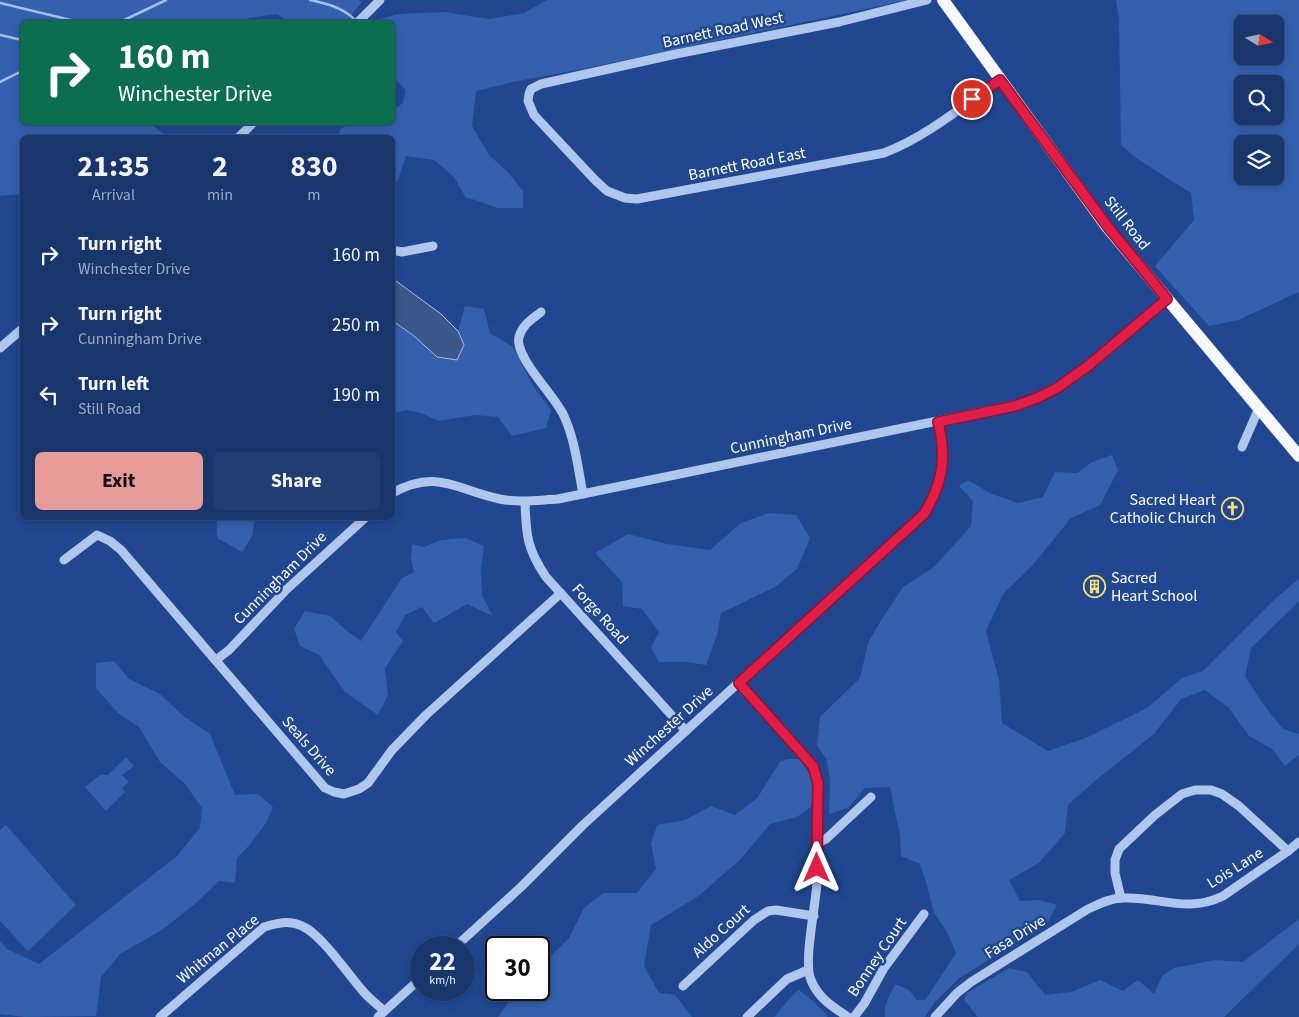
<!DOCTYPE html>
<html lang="en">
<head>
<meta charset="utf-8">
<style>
  :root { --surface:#18356c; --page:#213d72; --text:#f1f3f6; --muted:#9fabc2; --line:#36507f; --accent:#e69b98 }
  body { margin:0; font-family:"Source Sans 3",sans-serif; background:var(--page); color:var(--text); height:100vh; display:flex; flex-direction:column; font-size:19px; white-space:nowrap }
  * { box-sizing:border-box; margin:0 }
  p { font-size:16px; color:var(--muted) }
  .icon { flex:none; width:28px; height:28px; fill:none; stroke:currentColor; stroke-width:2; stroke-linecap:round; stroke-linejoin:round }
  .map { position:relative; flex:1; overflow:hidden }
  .panel { position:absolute; left:20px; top:135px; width:375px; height:385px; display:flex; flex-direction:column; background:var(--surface); border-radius:8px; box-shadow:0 2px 8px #0003,0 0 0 1px var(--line) }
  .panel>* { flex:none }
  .banner { position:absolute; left:20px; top:20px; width:375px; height:105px; border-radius:8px; box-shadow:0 2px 8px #0003,0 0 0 1px var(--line); background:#0b6e4f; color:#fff; overflow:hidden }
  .needle { width:32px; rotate:100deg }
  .buttons { position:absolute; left:1234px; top:15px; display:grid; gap:10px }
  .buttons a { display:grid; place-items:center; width:50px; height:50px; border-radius:8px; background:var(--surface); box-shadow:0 2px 8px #0003,0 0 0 1px var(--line); font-size:25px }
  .speed { position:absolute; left:410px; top:936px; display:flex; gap:10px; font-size:25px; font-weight:700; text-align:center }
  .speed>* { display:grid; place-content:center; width:65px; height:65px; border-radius:50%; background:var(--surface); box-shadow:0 2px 8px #0003,0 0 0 1px var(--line); line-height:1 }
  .speed small { font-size:12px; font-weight:400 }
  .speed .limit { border:2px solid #111; border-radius:8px; background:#fff; color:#111 }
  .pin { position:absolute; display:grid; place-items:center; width:42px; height:42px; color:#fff; margin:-21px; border:2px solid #fff; border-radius:50%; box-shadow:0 1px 5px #0007 }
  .me { position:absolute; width:55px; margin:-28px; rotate:0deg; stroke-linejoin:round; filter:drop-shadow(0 0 4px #0008) }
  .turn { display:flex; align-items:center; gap:18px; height:105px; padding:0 15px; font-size:22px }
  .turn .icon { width:65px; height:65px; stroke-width:2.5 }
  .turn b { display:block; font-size:35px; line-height:42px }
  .eta { display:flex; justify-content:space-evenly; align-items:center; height:85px; text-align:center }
  .eta b { font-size:30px; font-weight:700; line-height:35px }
  .cta { display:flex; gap:10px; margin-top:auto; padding:10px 15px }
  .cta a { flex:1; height:58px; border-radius:8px; background:var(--accent); color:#111; font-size:20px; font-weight:700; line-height:58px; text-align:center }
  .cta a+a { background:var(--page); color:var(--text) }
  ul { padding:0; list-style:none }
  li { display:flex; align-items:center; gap:15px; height:70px; padding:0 15px }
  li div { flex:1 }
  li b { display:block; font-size:19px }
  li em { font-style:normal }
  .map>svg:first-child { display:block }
  .green { fill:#3460ae; fill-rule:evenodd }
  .water { fill:#3b578c; stroke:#a4c0ee }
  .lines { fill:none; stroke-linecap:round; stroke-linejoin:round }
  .stream { stroke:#a4c0ee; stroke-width:2.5 }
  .minor { stroke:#b0c7ed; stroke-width:9 }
  .major { stroke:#f7f9ff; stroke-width:12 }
  .route-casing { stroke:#92132f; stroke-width:12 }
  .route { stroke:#e11d48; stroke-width:9 }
  .labels { text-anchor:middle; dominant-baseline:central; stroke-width:5; stroke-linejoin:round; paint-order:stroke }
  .street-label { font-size:16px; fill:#fff; stroke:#204790 }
  .poi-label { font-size:16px; fill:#fff; stroke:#204790; text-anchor:end }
</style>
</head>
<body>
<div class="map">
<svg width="1299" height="1017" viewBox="0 0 1299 1017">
  <rect width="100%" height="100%" fill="#204790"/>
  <g class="green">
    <polygon points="0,0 359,0 362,2 346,22 289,22 277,14 249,18 245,22 22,22 22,122 150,123 167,137 22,138 22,194 0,196"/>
    <polygon points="547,0 908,0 582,69 513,82 476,91 472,126 489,155 508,172 523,191 523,208 498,208 472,199 466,198 454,177 434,160 406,156 397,182 393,185 392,138 338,138 340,130 348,123 392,122 393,110 403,103 406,90 393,77 392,22 372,22 375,20 400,14 445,12 489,19 524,13"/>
    <path d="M1116,0H1299V292L1238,320L1209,326L1155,266L1194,220L1191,193L1136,158L1121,145L1119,19ZM1242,24H1275V56H1242ZM1242,84H1275V116H1242ZM1242,144H1275V176H1242Z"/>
    <polygon points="465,306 484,309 490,333 513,347 533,386 551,410 546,428 512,436 498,417 475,415 439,421 421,413 406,410 393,414 392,321 414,336 437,357 464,345 458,331"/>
    <polygon points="1112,455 1118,470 1100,505 1071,518 1031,567 1003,594 986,631 999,680 1002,723 1048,751 1088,737 1147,708 1182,678 1203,671 1277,597 1299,579 1299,601 1251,648 1245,676 1263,704 1283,729 1299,734 1299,755 1285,766 1272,749 1249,736 1229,708 1205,690 1181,699 1154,734 1091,784 1068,805 1065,833 1039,863 1009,880 1020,901 1039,900 1057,905 1046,926 1030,928 1012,945 958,979 935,1002 925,1017 885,1017 885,1006 895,984 909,990 917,1000 925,1000 956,953 946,930 934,913 927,886 920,864 901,856 900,835 890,787 865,788 848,808 829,814 830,781 827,760 817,745 820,717 860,678 868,643 880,622 903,587 934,567 971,526 973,501 959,486 968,480 992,494 1018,503 1043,497 1055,472 1077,473 1092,462"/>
    <polygon points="769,513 796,515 810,538 797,569 775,587 721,613 717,635 706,665 687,662 659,662 651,647 659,632 642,609 623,606 622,582 595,553 628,534 667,544 710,550 741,523"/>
    <polygon points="217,518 255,518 252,536 242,552 217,538"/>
    <polygon points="465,538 484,546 481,568 482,596 493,616 467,604 434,623 422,607 405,615 396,632 403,641 385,668 388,695 378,715 345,692 319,655 300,646 294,629 305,611 330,616 346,630 361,641 402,578 414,572 411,559 412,544 424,547 441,540"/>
    <polygon points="114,661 129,679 160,694 182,715 210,734 235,795 258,794 273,807 266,823 248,847 237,858 235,883 219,881 196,903 162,930 120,954 101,977 96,1016 25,1017 0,1014 0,941 7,949 39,964 177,856 200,828 202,808 185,784 160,762 139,727 118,713 96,688 96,663"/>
    <polygon points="126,757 134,766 122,775 129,782 122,788 125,792 106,811 85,787 100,775 108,775"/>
    <polygon points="788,759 799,759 814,780 811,807 797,817 770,824 740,860 697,897 651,925 644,966 659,993 675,995 692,1017 498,1017 517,990 539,990 539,968 569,938 584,908 603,893 637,893 656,869 651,844 657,825 685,820 711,806 735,815 757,798 780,762"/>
    <polygon points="6,825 76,905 28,951 0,921 0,830"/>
    <polygon points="1299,919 1299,944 1224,1017 978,1017 964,1000 967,993 1009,968 1027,972 1045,995 1071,992 1100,980 1123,991 1138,980 1154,994 1162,976 1174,968 1215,960 1243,962"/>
    <path d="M799,990L813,1001L827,1015V1017H774C783,1008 789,997 799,990Z"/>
  </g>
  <polygon class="water" points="392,278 441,314 458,331 464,345 457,360 437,357 414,336 393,321"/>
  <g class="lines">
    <g class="stream">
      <path d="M310,0C325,3 341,7 353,18"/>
      <polyline points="0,3 79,22"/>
      <polyline points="120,22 166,0"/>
      <polyline points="0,35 22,40"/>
      <polyline points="0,82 22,71"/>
    </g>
    <g class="minor">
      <path d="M927,0L839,22L676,54L541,84L531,89L529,94L528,101L534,115L595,180L607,191L625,198L637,199L884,153C926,137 963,106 1000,80"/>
      <polyline points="358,22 380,0"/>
      <polyline points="238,138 254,122"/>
      <polyline points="392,250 402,252 433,246"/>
      <path d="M541,312C532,319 522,325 519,337C514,357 556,397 564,416C575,440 578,468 583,494"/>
      <polyline points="0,348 22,329"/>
      <polyline points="1242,447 1259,408"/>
      <path d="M392,493C438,468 456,490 500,499C519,503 538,500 558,499L1015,405C1030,401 1045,396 1058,388C1097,363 1131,329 1167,299"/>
      <path d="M525,502C526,535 527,549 546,577L686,731"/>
      <polyline points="64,560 97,535 110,541 121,550 325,788 334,792 344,794 359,789 368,783 392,750 426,715 561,593"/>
      <polyline points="216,660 229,650 287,589 365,518"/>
      <path d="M739,683L813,766L818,783C817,816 818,849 817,882C816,905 803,962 811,980C818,998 833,1007 848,1017"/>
      <polyline points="817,841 822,841 826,839 871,797"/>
      <polyline points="1121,898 1115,873 1115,860 1119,849 1155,815 1182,794 1195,790 1211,790 1222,794 1239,806 1288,851"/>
      <path d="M454,948L521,887L583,825L923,514C943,482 946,458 938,421"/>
      <polyline points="683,986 754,920 768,911 776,910 814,916"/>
      <path d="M160,1017L264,927C277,923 289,920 302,926C321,934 347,973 362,990C368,998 377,1004 384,1011"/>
      <polyline points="378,1017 421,978"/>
      <polyline points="747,1017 787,979 808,970"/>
      <polyline points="854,1017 864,1004 884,968 924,914"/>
      <path d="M935,1017L957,993L971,982L1088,909C1099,904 1110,898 1122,898C1159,896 1186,914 1223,896L1288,851L1299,842"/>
    </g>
    <polyline class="major" points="943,0 1107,227 1299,456"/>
  </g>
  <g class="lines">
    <defs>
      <path id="route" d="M817,868L818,783L813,766L739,683L924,514C943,483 947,457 938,422L1015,406L1037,398L1057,388L1088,366L1167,299L1108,227L1000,80L972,99"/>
    </defs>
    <use href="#route" class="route-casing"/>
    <use href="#route" class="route"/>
  </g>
  <defs>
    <symbol id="church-ring" viewBox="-11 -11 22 22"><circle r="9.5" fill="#204790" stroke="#fade71" stroke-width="1.5"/><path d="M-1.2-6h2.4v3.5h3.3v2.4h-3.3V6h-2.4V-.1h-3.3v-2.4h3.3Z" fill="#fade71"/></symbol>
    <symbol id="building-ring" viewBox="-11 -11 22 22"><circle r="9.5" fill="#204790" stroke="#fade71" stroke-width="1.5"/><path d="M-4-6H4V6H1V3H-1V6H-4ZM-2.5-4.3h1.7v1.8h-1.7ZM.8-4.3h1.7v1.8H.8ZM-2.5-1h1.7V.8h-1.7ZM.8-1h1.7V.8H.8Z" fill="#fade71"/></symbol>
  </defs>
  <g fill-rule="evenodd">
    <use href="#church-ring" x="1220" y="496" width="25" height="25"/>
    <use href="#building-ring" x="1082" y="574" width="25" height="25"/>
  </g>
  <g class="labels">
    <g class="street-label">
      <text transform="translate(723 30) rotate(-12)">Barnett Road West</text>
      <text transform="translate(747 164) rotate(-11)">Barnett Road East</text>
      <text transform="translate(1127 223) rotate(52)">Still Road</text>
      <text transform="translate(791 436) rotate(-12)">Cunningham Drive</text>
      <text transform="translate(280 578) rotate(-45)">Cunningham Drive</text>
      <text transform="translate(600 614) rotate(48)">Forge Road</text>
      <text transform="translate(669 726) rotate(-42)">Winchester Drive</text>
      <text transform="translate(309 746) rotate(49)">Seals Drive</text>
      <text transform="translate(1235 868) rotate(-32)">Lois Lane</text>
      <text transform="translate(721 931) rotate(-42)">Aldo Court</text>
      <text transform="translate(1015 937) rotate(-32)">Fasa Drive</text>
      <text transform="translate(218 949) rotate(-39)">Whitman Place</text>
      <text transform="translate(877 957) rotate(-56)">Bonney Court</text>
    </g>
    <g class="poi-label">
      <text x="1216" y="500">Sacred Heart<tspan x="1216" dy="18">Catholic Church</tspan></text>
      <text x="1111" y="578" text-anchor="start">Sacred<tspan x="1111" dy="18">Heart School</tspan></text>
    </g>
  </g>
</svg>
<div class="buttons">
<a><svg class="needle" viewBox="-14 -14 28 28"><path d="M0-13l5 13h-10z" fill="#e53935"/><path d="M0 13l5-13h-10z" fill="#9fabc2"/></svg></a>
<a><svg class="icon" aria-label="search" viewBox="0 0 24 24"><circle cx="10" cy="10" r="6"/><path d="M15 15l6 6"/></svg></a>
<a><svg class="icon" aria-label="layers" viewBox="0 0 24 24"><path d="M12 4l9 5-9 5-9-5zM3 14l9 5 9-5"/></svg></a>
</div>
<div class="speed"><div>22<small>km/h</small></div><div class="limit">30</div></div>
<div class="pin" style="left:972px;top:99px;background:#d93025"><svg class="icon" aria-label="arrive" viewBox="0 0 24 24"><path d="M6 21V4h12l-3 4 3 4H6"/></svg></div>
<svg class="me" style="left:817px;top:868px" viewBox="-20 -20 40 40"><path d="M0-17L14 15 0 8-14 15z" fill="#e11d48" stroke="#fff" stroke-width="4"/></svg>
<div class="banner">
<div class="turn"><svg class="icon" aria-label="right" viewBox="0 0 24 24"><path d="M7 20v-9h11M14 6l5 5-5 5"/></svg><div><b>160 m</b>Winchester Drive</div></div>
</div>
<section class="panel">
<div class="eta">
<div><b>21:35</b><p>Arrival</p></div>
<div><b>2</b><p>min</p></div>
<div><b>830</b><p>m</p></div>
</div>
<ul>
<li><svg class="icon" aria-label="right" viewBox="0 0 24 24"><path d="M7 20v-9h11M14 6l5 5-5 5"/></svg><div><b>Turn right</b><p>Winchester Drive</p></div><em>160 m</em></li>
<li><svg class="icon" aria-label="right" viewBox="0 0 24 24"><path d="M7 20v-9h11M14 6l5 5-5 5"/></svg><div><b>Turn right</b><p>Cunningham Drive</p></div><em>250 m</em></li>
<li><svg class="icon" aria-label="left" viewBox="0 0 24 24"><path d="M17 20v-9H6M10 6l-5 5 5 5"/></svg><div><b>Turn left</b><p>Still Road</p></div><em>190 m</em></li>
</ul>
<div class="cta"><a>Exit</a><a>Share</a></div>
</section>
</div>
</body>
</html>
